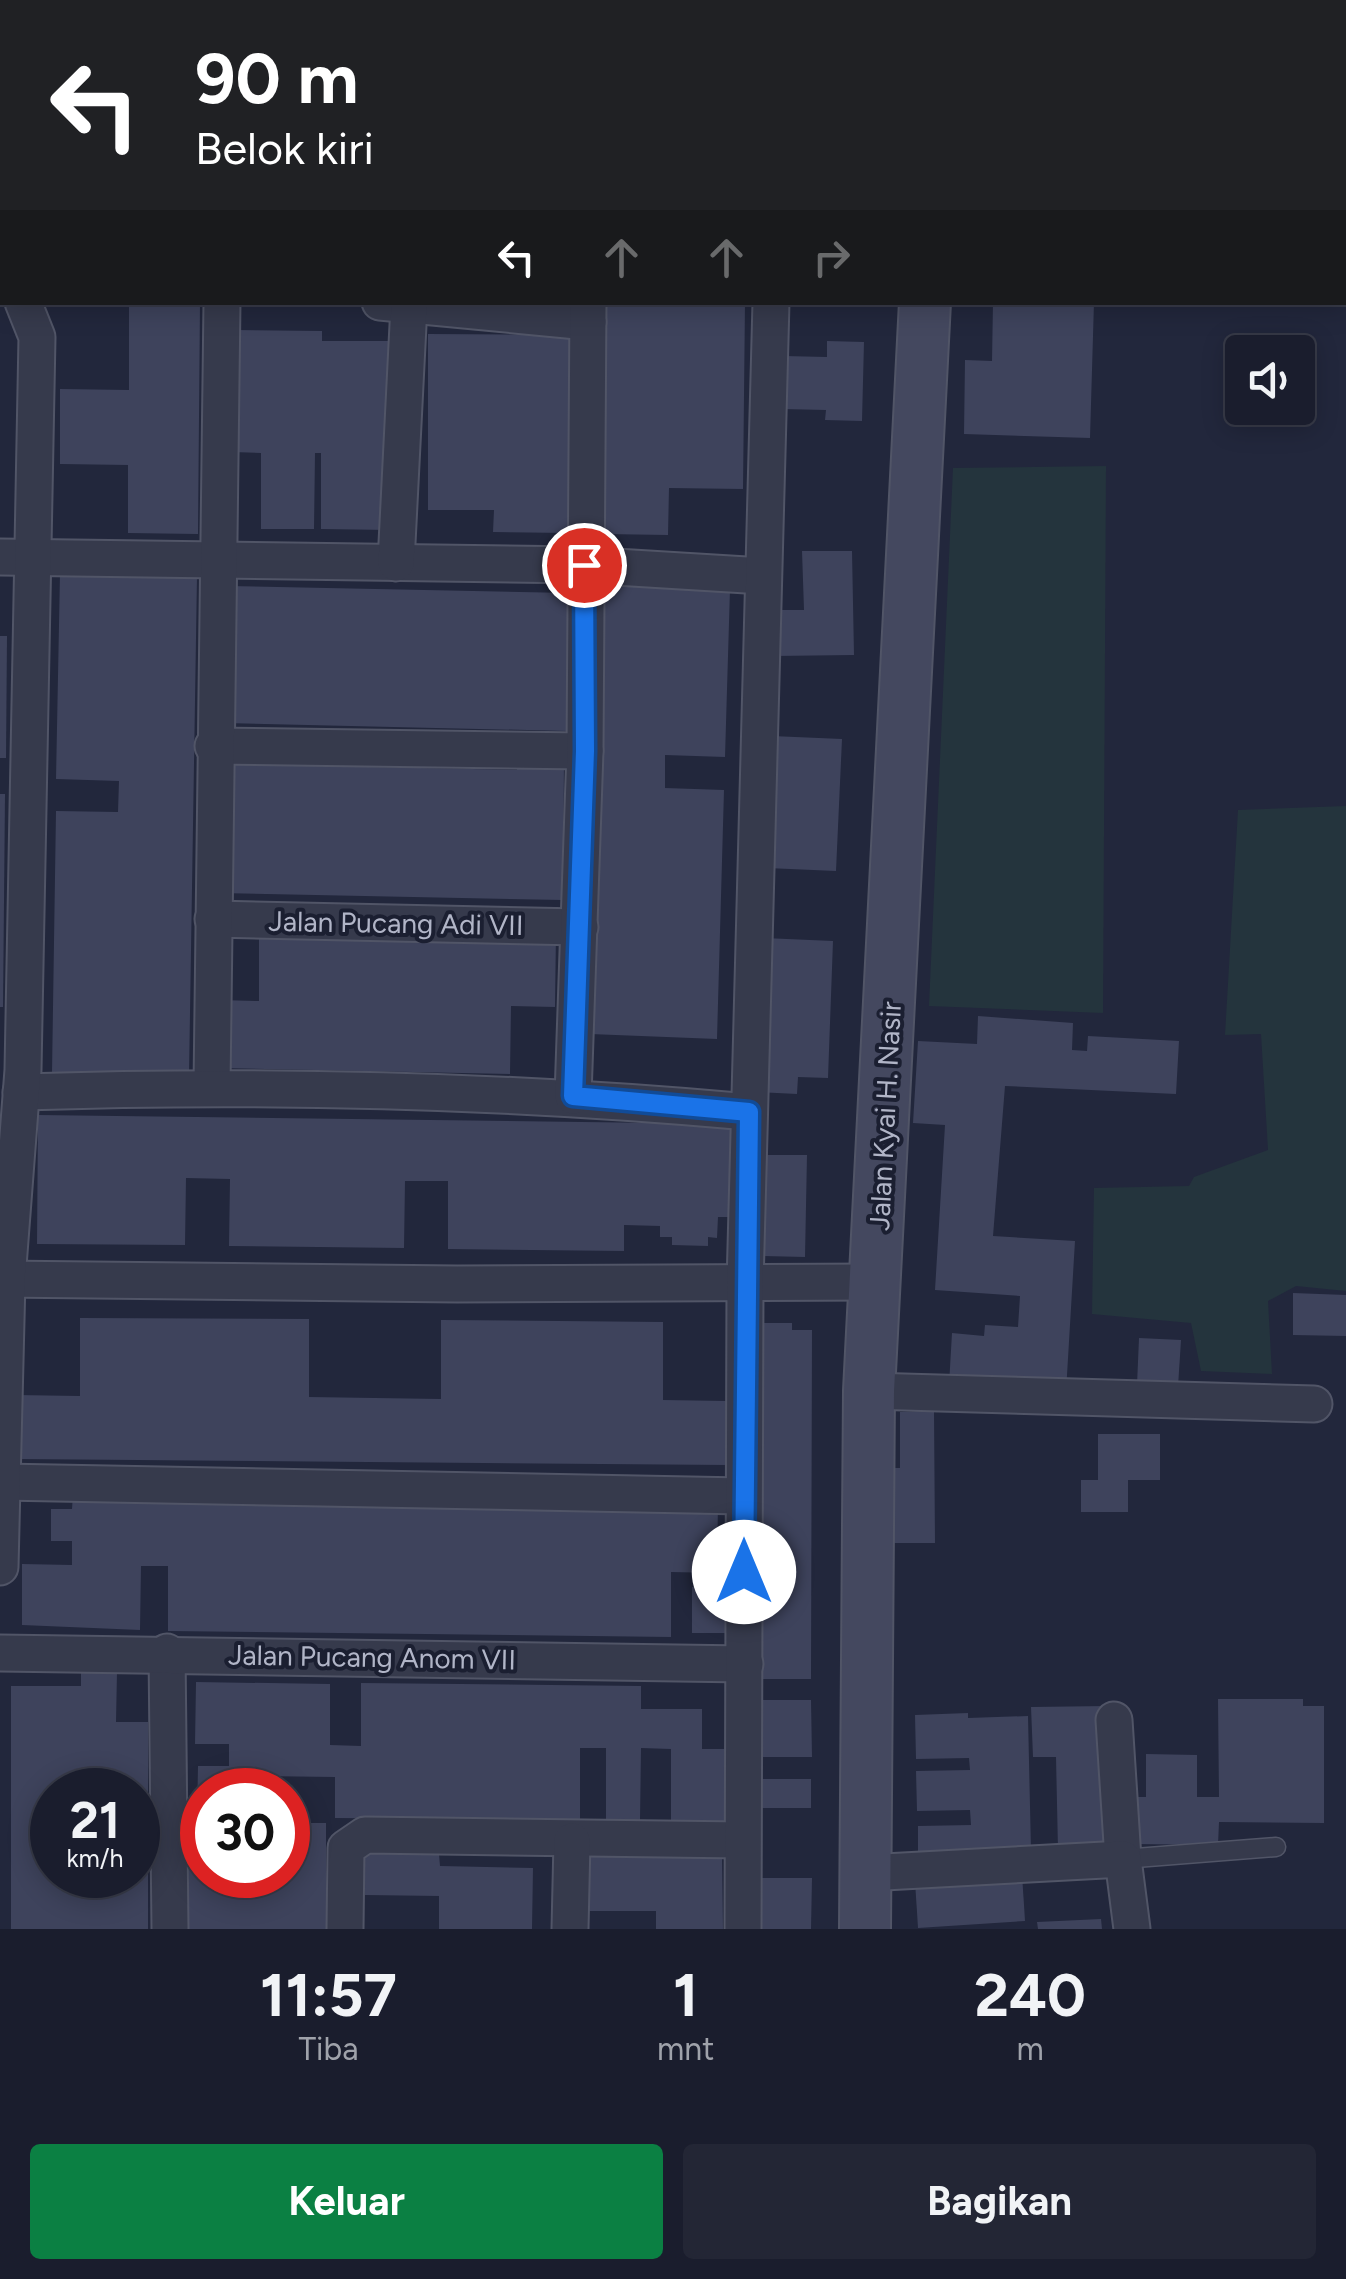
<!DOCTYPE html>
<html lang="id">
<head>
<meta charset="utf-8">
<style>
  :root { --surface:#1a1d2d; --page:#232635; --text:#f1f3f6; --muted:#9fa2aa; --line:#383b49; --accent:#0b8043 }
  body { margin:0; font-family:Figtree,sans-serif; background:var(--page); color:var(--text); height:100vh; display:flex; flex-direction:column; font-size:38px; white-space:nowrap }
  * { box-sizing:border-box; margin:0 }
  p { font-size:32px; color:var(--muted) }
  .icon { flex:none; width:55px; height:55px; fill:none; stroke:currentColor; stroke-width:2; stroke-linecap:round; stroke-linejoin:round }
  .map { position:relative; height:1929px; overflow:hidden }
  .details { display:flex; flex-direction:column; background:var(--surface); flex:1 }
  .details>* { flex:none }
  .banner { position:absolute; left:0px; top:0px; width:1348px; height:305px; box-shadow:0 5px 25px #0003,0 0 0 2px var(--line); background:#202124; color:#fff; overflow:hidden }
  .buttons { position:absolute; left:1225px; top:335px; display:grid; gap:20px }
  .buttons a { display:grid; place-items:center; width:90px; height:90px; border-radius:10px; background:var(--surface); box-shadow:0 5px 25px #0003,0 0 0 2px var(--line); font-size:50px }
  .speed { position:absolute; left:30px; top:1768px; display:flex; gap:20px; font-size:50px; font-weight:700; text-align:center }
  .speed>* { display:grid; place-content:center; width:130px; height:130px; border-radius:50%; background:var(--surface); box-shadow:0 5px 25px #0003,0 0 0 2px var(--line); line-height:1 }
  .speed small { font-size:25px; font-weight:400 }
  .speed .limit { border:15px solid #d22; background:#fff; color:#111 }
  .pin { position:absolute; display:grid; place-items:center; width:85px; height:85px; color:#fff; margin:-42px; border:5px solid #fff; border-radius:50%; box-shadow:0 2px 10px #0007 }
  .me { position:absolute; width:110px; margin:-55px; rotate:0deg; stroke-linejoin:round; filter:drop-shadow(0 0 8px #0008) }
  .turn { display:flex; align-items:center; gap:35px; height:210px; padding:0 30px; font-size:45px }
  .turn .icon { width:130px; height:130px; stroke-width:2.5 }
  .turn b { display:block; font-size:70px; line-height:85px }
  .lanes { display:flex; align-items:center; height:95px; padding:0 30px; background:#0003; justify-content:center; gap:50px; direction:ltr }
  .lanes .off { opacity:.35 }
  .eta { display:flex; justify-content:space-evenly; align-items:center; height:170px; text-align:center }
  .eta b { font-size:60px; font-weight:700; line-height:70px }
  .button { display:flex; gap:20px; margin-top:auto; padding:20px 30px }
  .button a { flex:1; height:115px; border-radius:10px; background:var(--accent); color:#fff; font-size:40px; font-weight:700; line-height:115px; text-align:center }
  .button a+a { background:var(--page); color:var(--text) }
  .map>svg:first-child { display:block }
  .green { fill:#24343d }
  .building { fill:#3e435c; fill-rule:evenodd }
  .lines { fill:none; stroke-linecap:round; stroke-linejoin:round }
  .service-casing { stroke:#515567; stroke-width:21 }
  .minor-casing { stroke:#515567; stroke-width:39 }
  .secondary-casing { stroke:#515567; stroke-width:54 }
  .service { stroke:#363a4c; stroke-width:18 }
  .minor { stroke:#363a4c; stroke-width:35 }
  .secondary { stroke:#44485f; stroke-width:50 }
  .route-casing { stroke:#114b97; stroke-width:25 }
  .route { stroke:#1a73e8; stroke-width:18 }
  .labels { text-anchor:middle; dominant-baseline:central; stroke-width:8; stroke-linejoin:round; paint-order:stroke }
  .street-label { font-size:28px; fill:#b1b5c7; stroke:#1b1f31 }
</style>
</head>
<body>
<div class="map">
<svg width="1346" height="1929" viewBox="0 0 1346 1929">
  <rect width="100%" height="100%" fill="#22273c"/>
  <g class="green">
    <polygon points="1106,466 1103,1013 929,1006 953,468"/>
    <polygon points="1346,806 1346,1291 1296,1286 1268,1301 1272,1374 1201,1371 1191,1323 1092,1314 1094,1188 1189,1186 1194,1177 1268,1150 1261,1034 1225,1035 1238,810"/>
  </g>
  <g class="building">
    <polygon points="129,302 200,302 198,534 128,533 128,465 60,464 60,389 129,390"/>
    <polygon points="607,302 745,302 743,489 669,488 668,535 604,534"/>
    <polygon points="993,302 1094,302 1090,438 964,434 965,360 992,361"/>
    <polygon points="233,330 322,331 322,341 391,341 390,530 321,529 321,453 315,453 314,529 261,529 261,453 232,452"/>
    <polygon points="428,334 569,335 569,533 493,532 494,510 428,510"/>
    <polygon points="827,341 864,342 862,421 825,420 826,410 782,409 784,356 827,357"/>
    <polygon points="802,551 852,551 854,655 774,656 774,610 804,610"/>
    <polygon points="60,573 197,576 189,1076 52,1073 56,811 118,812 119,781 56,779"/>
    <polygon points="602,585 730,589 725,757 665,755 665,788 724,790 717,1039 590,1034"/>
    <polygon points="226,586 569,593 567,731 224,723"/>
    <polygon points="0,636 7,636 6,758 0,758"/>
    <polygon points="772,736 842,739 836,871 767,868"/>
    <polygon points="517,758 564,759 563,900 219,893 221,764 517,770"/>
    <polygon points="0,794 5,794 3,1007 0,1007"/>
    <polygon points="512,931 556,932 555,1007 511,1006 510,1074 218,1068 219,1000 259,1001 259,939 512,944"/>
    <polygon points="764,938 833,941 828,1078 798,1077 797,1094 758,1092"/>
    <polygon points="978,1016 1073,1023 1072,1050 1087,1051 1088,1036 1179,1041 1176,1094 1005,1086 993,1236 1075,1241 1066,1392 949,1385 952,1333 984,1336 985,1325 1018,1327 1020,1296 935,1290 945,1125 913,1123 918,1041 977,1044"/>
    <polygon points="38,1115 733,1124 732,1217 718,1217 717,1238 708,1237 708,1246 672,1245 672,1237 660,1237 660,1226 624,1225 624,1251 448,1249 448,1181 405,1181 404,1248 229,1246 230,1179 186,1178 185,1245 37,1244"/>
    <polygon points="765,1155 807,1155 805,1257 763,1256"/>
    <polygon points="1293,1293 1346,1295 1346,1336 1293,1335"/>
    <polygon points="80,1318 309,1319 309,1397 441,1399 441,1320 663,1322 663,1400 727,1401 727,1465 16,1459 16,1395 80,1396"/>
    <polygon points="761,1323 792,1323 792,1330 812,1330 811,1679 761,1679"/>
    <polygon points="1139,1338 1181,1340 1178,1387 1137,1385"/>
    <polygon points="934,1411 935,1543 887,1543 887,1468 900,1468 900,1412"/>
    <polygon points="1098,1434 1160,1434 1160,1480 1128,1480 1128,1512 1081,1512 1081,1480 1098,1480"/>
    <polygon points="73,1494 718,1503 717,1573 671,1572 671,1637 168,1631 168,1566 141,1566 140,1630 22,1625 22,1564 72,1565 72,1541 51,1541 51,1509 72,1509"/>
    <polygon points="692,1587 736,1587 735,1633 692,1633"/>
    <path d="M81,1672H117L116,1722H148V1929H11V1686H81ZM52,1790H138V1875H52Z"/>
    <polygon points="196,1682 330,1684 330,1745 361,1746 361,1683 641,1686 641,1709 702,1709 702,1749 725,1749 724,1822 671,1821 671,1749 641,1748 640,1821 606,1821 606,1748 580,1748 580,1820 335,1818 335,1777 258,1776 258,1790 202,1790 202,1817 197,1817 198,1766 229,1766 229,1744 195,1744"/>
    <polygon points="1218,1699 1303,1699 1303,1706 1324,1706 1324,1823 1219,1822 1218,1845 1134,1844 1128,1797 1146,1797 1146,1754 1197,1755 1197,1797 1219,1797"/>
    <polygon points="761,1700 811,1700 812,1757 761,1757"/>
    <polygon points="1107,1706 1111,1849 1058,1850 1056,1757 1033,1757 1031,1707"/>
    <polygon points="968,1713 968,1718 1028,1716 1031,1851 918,1854 918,1826 971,1825 970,1810 917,1811 916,1771 970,1770 969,1758 916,1759 915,1715"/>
    <rect x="761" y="1779" width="50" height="29"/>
    <polygon points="188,1823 202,1823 202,1875 288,1875 288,1823 326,1823 326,1929 189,1929"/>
    <polygon points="365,1853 439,1854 440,1866 533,1868 532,1929 439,1929 439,1896 365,1895"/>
    <polygon points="585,1856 722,1857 723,1929 656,1929 656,1911 586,1911"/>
    <polygon points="1022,1874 1025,1921 918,1928 915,1881"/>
    <polygon points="761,1878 812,1878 811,1929 761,1929"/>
    <polygon points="1101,1919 1102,1929 1038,1929 1037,1922"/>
  </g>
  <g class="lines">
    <defs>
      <polyline id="service" points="1123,1859 1276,1847"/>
      <g id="minor">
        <polyline points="224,0 227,2"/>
        <polyline points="595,2 595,0"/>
        <polyline points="777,2 778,0"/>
        <polyline points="0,47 2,49"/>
        <polyline points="0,284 2,286"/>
        <polyline points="380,302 588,322"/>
        <polyline points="0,557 583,565 763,576"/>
        <polyline points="396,563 409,305"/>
        <polyline points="213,746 585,751"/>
        <polyline points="213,919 580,927"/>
        <polyline points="212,1086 222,302"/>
        <path d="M21,1092C265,1084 506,1090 749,1112"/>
        <polyline points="573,1096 585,751 588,302"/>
        <polyline points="0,1279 457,1284 874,1282"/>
        <polyline points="869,1391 1314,1404"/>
        <polyline points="2,1482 743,1496"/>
        <polyline points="0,1567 7,1279 23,1070 37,337 23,302"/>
        <polyline points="167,1652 170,1929"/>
        <polyline points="0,1653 745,1664"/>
        <polyline points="1114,1720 1123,1859"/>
        <polyline points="866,1873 1123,1859 1132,1929"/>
        <polyline points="345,1929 346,1848 365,1835 742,1840"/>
        <polyline points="570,1929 572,1841"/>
        <polyline points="743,1929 745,1285 771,302"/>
      </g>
      <g id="secondary">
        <polyline points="933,2 934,0"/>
        <polyline points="865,1929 869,1391 925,302"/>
      </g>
    </defs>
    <use href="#service" class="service-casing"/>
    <use href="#minor" class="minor-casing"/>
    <use href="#secondary" class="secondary-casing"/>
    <use href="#service" class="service"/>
    <use href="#minor" class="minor"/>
    <use href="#secondary" class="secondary"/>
  </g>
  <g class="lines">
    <defs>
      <polyline id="route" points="584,565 585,751 573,1096 749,1112 744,1572"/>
    </defs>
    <use href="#route" class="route-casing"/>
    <use href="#route" class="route"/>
  </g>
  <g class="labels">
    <g class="street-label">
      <text transform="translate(396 923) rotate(1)">Jalan Pucang Adi VII</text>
      <text transform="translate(885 1116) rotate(-87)">Jalan Kyai H. Nasir</text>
      <text transform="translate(372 1657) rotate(1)">Jalan Pucang Anom VII</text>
    </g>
  </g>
</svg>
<div class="buttons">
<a><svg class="icon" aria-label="sound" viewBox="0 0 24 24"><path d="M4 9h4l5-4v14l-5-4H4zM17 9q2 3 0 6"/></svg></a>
</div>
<div class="speed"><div>21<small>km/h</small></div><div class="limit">30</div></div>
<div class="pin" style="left:584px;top:565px;background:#d93025"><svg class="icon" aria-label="arrive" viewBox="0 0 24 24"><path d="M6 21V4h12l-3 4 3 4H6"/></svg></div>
<svg class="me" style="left:744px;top:1572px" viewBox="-20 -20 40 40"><circle r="19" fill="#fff"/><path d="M0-13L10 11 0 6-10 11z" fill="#1a73e8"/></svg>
<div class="banner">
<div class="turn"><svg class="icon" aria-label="left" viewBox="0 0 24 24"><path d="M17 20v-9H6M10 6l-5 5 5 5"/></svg><div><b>90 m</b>Belok kiri</div></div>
<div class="lanes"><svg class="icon" aria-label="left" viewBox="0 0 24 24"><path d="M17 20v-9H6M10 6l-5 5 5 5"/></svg><svg class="icon off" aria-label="ahead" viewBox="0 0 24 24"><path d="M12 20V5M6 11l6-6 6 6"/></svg><svg class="icon off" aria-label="ahead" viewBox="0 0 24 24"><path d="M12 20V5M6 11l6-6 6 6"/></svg><svg class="icon off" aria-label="right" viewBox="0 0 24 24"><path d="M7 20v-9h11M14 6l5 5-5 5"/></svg></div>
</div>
</div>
<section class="details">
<div class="eta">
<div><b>11:57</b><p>Tiba</p></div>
<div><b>1</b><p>mnt</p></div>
<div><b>240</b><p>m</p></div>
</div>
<div class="button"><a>Keluar</a><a>Bagikan</a></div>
</section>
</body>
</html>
